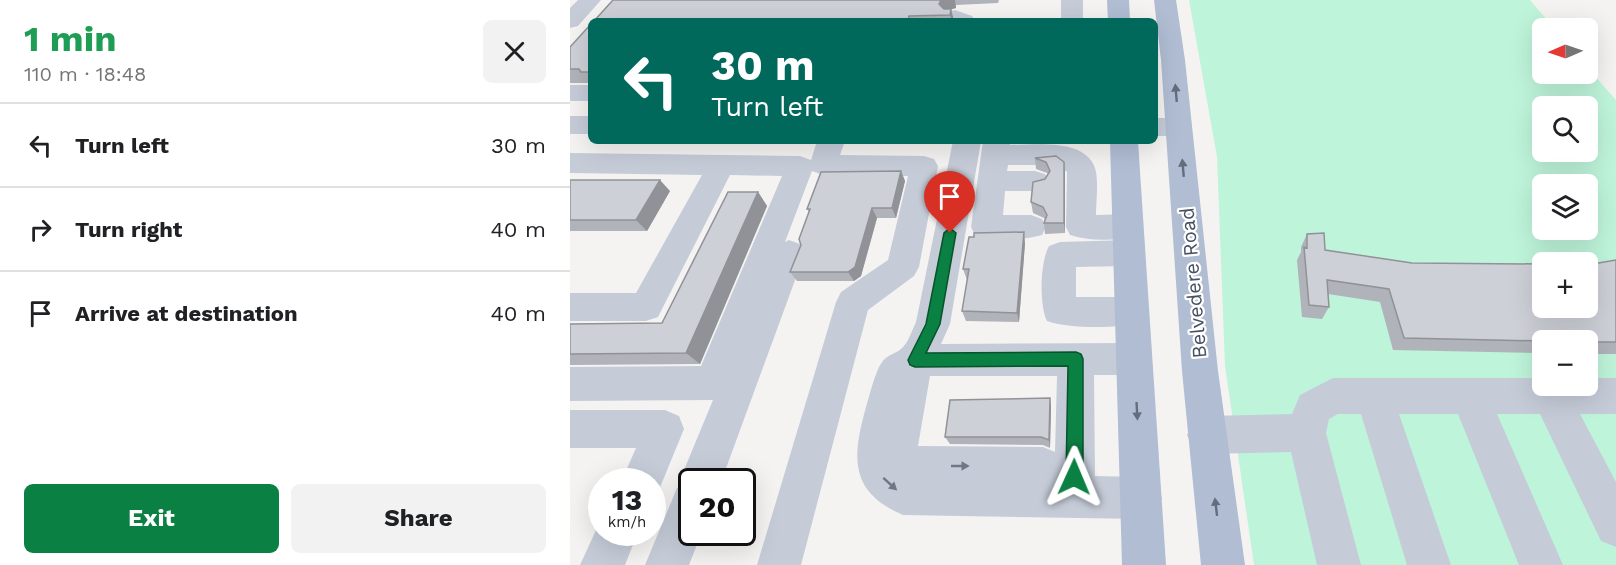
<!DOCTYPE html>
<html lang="en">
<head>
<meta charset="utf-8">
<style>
  :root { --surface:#fff; --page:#f2f2f2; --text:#202124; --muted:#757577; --line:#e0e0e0; --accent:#0b8043 }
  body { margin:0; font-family:"Work Sans",sans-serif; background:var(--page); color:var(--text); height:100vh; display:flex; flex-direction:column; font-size:22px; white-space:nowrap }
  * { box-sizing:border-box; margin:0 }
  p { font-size:20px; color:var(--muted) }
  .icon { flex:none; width:33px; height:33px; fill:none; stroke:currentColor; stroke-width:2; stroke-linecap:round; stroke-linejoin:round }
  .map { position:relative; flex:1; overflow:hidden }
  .side { display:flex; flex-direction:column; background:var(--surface); width:570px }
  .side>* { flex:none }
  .top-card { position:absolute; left:18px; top:18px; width:570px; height:126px; border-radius:9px; box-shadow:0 6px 24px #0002; background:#00695c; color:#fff; overflow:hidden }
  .needle { width:39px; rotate:268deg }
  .buttons { position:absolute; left:962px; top:18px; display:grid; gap:12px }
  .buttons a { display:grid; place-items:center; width:66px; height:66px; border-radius:9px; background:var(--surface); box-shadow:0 6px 24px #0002; font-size:30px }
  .speed { position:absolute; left:18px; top:468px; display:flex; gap:12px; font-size:30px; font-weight:700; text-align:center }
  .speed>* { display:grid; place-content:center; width:78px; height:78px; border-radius:50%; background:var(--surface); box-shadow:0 6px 24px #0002; line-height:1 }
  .speed small { font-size:15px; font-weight:400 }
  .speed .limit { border:3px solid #111; border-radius:9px; background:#fff; color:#111 }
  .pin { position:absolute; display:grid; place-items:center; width:51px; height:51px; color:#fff; margin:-62px -26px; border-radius:50% 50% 50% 0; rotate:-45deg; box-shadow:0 0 6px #0007 }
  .pin .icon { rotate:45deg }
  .me { position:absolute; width:66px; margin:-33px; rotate:1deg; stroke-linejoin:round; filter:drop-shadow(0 0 4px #0008) }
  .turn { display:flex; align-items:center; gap:21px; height:126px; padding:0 24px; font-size:27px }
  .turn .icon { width:78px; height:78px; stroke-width:2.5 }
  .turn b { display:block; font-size:42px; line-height:51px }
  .round { display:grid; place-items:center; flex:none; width:63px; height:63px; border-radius:9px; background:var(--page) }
  .overview { display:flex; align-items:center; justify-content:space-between; height:102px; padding:0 24px }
  h1 { font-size:36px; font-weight:700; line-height:45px; color:#1e9e55 }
  .cta { display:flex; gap:12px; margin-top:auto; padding:12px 24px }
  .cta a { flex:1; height:69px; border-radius:9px; background:var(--accent); color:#fff; font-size:24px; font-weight:700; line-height:69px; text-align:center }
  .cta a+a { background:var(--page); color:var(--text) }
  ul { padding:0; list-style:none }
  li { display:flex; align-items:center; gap:18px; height:84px; padding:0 24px; border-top:2px solid var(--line) }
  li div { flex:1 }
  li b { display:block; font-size:22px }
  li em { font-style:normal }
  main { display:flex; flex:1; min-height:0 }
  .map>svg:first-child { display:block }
  .green { fill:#bef4da; fill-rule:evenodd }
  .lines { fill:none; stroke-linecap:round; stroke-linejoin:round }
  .minor { fill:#c5ccd8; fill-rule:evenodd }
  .major { fill:#b0bdd3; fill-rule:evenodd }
  .wall { fill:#b1b3ba }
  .shaded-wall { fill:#909297 }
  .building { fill:#ced0d8; stroke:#909297; stroke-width:1.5 }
  .oneway { fill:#626d7e }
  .oneway2 { fill:#6e7785 }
  .route { fill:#0b8043; stroke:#07532c; stroke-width:1.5 }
  .labels { text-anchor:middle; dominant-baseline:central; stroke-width:4.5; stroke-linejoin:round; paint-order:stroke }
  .street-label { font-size:20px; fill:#485262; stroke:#fff }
</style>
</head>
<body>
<main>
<section class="side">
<div class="overview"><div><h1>1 min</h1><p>110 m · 18:48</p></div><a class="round"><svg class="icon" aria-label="close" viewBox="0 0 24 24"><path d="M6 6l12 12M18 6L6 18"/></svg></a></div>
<ul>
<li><svg class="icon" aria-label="left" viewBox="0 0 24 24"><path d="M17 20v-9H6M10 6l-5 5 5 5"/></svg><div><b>Turn left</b></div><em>30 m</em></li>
<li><svg class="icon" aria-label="right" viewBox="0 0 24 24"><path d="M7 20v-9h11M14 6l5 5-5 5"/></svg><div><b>Turn right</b></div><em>40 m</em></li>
<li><svg class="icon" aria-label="arrive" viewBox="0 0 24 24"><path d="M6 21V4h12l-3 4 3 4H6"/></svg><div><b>Arrive at destination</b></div><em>40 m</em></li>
</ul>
<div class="cta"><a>Exit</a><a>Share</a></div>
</section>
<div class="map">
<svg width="1046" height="565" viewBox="0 0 1046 565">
  <rect width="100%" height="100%" fill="#f5f3f2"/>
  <path class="green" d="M619,0H960L984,28H972V74H1017V67L1046,100V565H684L655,366L647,157ZM972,106H1017V152H972ZM972,184H1017V230H972ZM972,262H1017V308H972ZM972,340H1017V386H972Z"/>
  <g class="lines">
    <g class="minor">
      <polygon points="8,0 31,0 8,26 0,28 0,8"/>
      <rect x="491" y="0" width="22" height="21"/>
      <polygon points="385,10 402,16 405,21 377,21 374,17 377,12"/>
      <rect x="0" y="85" width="21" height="16"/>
      <rect x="0" y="116" width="21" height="18"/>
      <polygon points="585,118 609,118 618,121 622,127 618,133 609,136 585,136"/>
      <polygon points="247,141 275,141 270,155 354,156 364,159 368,166 349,267 344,276 298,310 231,565 187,565 266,302 271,292 318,260 338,176 253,175 242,171 215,242 219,240 230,244 235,253 151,482 122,482 122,532 132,532 119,565 75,565 107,488 111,486 109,482 143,400 0,401 0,367 131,366 212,176 160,175 88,317 76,321 0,321 0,293 66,293 132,175 0,173 0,153 230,156 241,160"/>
      <path d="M383,141H411L380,324L371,344L564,343L577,348L582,359L577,370L564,375H524L525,476L571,477L586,483L592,498L586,513L571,519L333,515C279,492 282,457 296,407C300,394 303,380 309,367C317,352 325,356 333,347C339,341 342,330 346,322ZM360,376H487L485,452L473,447L348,446Z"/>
      <path d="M413,141H441L440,145C465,145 515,138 525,168C529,181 526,201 526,215L558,214L569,218L573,226L569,234C549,241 520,242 500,235L496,227L497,172L488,165H438L437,171H465L475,174L479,181L475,188L465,191H435L433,215H461L472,219L476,227L472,235C452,241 425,241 405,235L401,227Z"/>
      <path d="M559,240L570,244L575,253L570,262L559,266L506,267V297H562L574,301L579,311L574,321C551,329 500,329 477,321C469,305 470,262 479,246L490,242Z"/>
      <polygon points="763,378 972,378 972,386 1017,386 1017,378 1046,378 1046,414 1010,414 1046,482 1046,547 1031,541 970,414 927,414 993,565 949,565 888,414 829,414 881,565 837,565 791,414 768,414 759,419 756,433 791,565 747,565 721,452 637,454 623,448 617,435 623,422 637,416 722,414 730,395"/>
      <polygon points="0,410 95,410 109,416 114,429 86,497 82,498 82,482 51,482 66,448 0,448"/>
      <polygon points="32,517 32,532 68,532 55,565 10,565"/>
    </g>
    <g class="major">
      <polygon points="537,0 559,0 560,21 538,21"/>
      <polygon points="584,0 606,0 615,60 648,371 675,565 631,565 612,371 591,60"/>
      <polygon points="540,141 568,141 596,565 552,565"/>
    </g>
  </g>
  <g class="wall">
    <polygon points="43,0 429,0 428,3 386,5 386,8 381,9 384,21 24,21"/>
    <polygon points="21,24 21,83 0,83 0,47"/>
    <polygon points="486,156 495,173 495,233 475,234 474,223 475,220 474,218 463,213 461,202 478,174 477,173 466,169 465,158"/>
    <polygon points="331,171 335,181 326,218 307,218 291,276 284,281 227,281 220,272 231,245 239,212 237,209"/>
    <polygon points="0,180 100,191 77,231 0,231"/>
    <polygon points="188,192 197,206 130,364 0,365 0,324 92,323"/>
    <polygon points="737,234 755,250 972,308 1046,260 1046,354 1017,354 1017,340 972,340 972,353 823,350 810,302 758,294 759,307 752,319 732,317 727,260 731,252 731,247"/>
    <polygon points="455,243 449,322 396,321 392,311 397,280 393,269"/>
    <polygon points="481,406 480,448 473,445 380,444 375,437"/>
  </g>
  <g class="shaded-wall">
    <polygon points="371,0 385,0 386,8 375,11 369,4"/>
    <polygon points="381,9 384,21 382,21 380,15"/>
    <polygon points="494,162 495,173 495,233 494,223"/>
    <polygon points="331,171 335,181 326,218 322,208"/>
    <polygon points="90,180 100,191 77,231 66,220"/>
    <polygon points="188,192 197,206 130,364 116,353"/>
    <polygon points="302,208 307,218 291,276 284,281 278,272"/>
    <polygon points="454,232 455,243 449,322 447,313"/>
    <polygon points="480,398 481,406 480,448 479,440"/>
  </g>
  <g class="building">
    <polygon points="43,0 371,0 369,4 374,9 381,9 380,15 339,16 338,21 24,21"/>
    <polygon points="21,24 21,72 11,72 9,69 0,69 0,47"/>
    <polygon points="486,156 494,162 494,223 474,223 477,215 473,207 461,202 463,182 475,179 480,171 476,162 465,158"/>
    <polygon points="331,171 322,208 302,208 285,267 278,272 220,272 231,245 229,239 240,209 237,209 251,172"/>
    <polygon points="0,180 90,180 66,220 0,220"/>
    <polygon points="158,192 188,192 116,353 0,354 0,324 92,323"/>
    <polygon points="454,232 447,313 392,311 399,269 393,269 399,237 404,237 404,233"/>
    <polygon points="754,233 755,250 842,263 972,264 972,308 1017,308 1017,265 1046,260 1046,342 1017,342 1017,340 972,341 834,338 819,289 757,280 759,307 739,305 734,247 737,248 737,234"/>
    <polygon points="480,398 479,440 471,437 375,437 380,400"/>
  </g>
  <defs><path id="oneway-solid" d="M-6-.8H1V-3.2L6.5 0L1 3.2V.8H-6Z" transform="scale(1.5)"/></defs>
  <g class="oneway">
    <use href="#oneway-solid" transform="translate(606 93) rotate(-95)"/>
    <use href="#oneway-solid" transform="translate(613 168) rotate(-95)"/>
    <use href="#oneway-solid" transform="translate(567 411) rotate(87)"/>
    <use href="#oneway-solid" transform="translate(646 507) rotate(-97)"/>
  </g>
  <g class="oneway2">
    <use href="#oneway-solid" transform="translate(390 466)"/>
    <use href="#oneway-solid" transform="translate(320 484) rotate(42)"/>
  </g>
  <polygon class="route" points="380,228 386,233 370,324 356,353 506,352 511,354 513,359 513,477 510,483 504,485 498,483 496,477 498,366 345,367 340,365 338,360 356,324 374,233"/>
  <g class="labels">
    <g class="street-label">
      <text transform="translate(623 283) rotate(-95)">Belvedere Road</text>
    </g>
  </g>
</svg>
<div class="buttons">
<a><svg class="needle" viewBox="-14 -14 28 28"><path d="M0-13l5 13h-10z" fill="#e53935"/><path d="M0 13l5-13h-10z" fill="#757577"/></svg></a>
<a><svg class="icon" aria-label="search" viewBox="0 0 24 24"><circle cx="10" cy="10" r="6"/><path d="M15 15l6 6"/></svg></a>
<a><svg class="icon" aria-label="layers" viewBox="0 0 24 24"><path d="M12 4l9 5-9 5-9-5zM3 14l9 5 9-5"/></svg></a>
<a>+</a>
<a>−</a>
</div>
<div class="speed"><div>13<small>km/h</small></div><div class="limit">20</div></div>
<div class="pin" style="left:380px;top:233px;background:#d93025"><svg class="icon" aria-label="arrive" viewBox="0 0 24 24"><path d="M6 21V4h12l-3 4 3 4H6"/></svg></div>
<svg class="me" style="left:504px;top:477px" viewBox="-20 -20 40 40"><path d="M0-17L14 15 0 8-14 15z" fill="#0b8043" stroke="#fff" stroke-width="4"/></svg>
<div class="top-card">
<div class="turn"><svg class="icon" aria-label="left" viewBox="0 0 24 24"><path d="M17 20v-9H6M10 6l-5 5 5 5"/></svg><div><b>30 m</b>Turn left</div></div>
</div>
</div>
</main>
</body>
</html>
